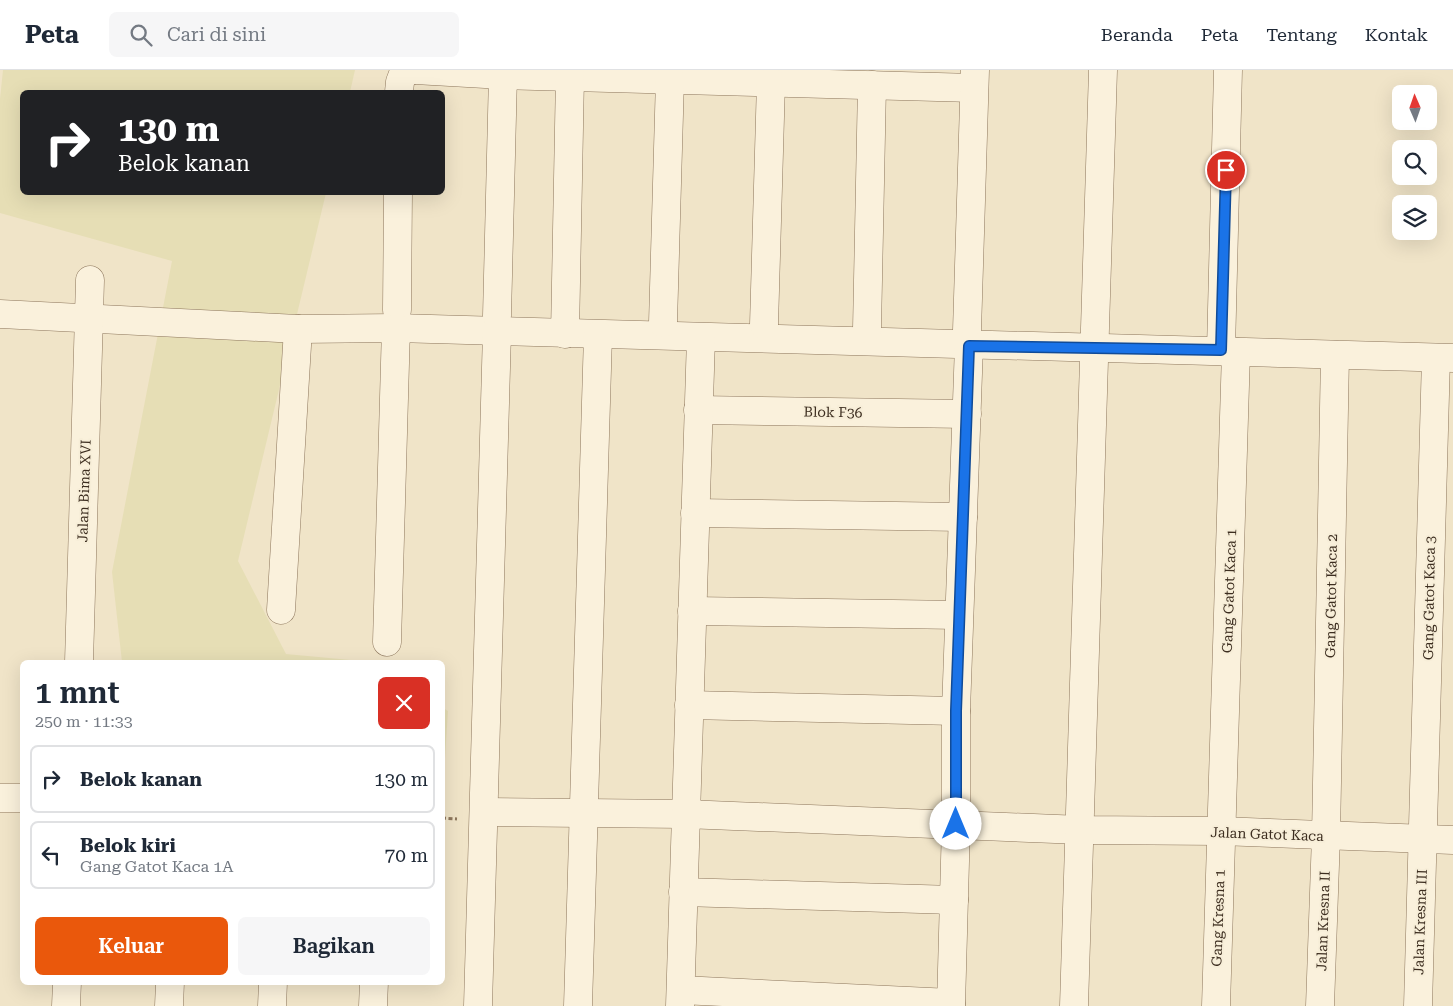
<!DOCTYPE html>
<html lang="id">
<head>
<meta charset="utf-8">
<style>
  :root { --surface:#fff; --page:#f6f6f7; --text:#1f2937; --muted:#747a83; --line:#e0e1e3; --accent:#ea580c }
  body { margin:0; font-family:"Roboto Serif",serif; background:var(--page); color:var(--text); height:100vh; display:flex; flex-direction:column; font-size:19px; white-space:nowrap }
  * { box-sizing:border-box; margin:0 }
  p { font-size:16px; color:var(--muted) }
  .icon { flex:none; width:28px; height:28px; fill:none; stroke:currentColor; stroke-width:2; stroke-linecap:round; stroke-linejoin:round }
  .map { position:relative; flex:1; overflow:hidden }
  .details { position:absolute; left:20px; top:590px; width:425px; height:325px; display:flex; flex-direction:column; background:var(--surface); border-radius:8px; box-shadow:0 5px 20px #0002 }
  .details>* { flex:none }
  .guide { position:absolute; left:20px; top:20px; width:425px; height:105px; border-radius:8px; box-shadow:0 5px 20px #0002; background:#202124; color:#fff; overflow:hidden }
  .needle { width:32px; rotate:358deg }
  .buttons { position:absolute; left:1392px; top:15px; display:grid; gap:10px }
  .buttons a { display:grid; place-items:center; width:45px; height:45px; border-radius:8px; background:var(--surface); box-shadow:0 5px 20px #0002; font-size:25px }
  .pin { position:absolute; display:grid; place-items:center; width:42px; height:42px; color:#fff; margin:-21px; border:2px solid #fff; border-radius:50%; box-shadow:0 1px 5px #0007 }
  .me { position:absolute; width:55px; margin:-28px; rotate:0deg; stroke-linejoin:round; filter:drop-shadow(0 0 4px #0008) }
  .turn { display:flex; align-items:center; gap:18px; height:105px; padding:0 15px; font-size:22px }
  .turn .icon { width:65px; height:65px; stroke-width:2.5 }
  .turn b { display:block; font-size:35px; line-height:42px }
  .round { display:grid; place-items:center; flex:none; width:52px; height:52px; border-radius:8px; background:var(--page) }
  .headline { display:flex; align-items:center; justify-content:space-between; height:85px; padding:0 15px }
  h1 { font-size:30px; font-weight:600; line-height:38px }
  .primary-button { display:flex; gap:10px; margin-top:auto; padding:10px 15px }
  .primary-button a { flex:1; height:58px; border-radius:8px; background:var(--accent); color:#fff; font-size:20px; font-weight:600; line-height:58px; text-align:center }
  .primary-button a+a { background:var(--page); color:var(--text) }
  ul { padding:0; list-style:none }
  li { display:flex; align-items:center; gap:15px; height:68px; margin:0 10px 8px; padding:0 5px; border:2px solid var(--line); border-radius:8px }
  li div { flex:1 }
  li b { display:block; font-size:19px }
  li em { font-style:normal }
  header { display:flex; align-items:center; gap:30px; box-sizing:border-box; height:70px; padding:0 25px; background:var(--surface); border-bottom:1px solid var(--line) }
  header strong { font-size:24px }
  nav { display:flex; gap:28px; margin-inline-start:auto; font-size:18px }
  .search { width:350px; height:45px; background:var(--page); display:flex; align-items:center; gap:12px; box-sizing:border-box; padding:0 18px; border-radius:8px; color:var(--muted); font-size:19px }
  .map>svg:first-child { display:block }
  .farmland { fill:#e6deb5 }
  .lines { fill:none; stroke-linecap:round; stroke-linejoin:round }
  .minor-casing { stroke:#8d765c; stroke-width:29 }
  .path { stroke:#8d765c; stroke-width:3; stroke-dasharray:4 2.5; stroke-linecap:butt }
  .minor { stroke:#faf1dc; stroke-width:28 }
  .route-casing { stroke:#114b97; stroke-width:12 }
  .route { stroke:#1a73e8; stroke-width:9 }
  .labels { text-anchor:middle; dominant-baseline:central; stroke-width:4; stroke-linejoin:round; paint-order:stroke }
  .street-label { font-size:14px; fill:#3d2e20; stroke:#f7eed8 }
</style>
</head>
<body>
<header>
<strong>Peta</strong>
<div class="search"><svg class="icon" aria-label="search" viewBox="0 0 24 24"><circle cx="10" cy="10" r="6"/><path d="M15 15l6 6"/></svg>Cari di sini</div>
<nav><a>Beranda</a><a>Peta</a><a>Tentang</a><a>Kontak</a></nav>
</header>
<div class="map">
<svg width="1453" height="936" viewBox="0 0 1453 936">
  <rect width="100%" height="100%" fill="#f0e4c8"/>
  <g class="farmland">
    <polygon points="3,0 355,0 350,22 22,22 22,122 326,123 238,491 286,584 372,592 122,592 112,502 172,191 0,143 0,29"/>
    <polygon points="443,638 448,641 443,719"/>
  </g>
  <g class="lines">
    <defs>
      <g id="minor">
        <polyline points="415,0 503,5 974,18"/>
        <polyline points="399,22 400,12 403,4 412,0"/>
        <polyline points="397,240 398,122"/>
        <polyline points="0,244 298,259 396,258 1453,288"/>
        <polyline points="497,246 503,5"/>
        <polyline points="663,253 670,9"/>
        <polyline points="764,255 771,12"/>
        <polyline points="867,259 872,15"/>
        <polyline points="967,261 975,0"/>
        <polyline points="565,264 570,6"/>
        <polyline points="1221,280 1228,0"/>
        <polyline points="698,340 967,344"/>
        <polyline points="695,443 963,447"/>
        <polyline points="281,540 298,259"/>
        <polyline points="692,541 959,545"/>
        <polyline points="387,572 396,258"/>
        <polyline points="79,592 90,210"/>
        <polyline points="689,635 956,641"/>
        <polyline points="0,728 22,728"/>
        <polyline points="484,742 685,744 1081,760 1221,761 1453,770"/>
        <polyline points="683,822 954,830"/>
        <polyline points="681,920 951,933"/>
        <polyline points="66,936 67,912"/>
        <polyline points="169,936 170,912"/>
        <polyline points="272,936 273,912"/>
        <polyline points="373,936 374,912"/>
        <polyline points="478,936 497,262"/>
        <polyline points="578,936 598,265"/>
        <polyline points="680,936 701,268"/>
        <polyline points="951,936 956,755 956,641 969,275"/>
        <polyline points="1074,936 1103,0"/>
        <polyline points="1216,936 1236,282"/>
        <polyline points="1320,936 1326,766 1335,285"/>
        <polyline points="1418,936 1436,288"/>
      </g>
    </defs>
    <use href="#minor" class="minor-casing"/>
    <polyline class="path" points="442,748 457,749"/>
    <use href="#minor" class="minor"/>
  </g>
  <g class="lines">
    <defs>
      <polyline id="route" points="956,754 956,641 969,276 1221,280 1226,100"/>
    </defs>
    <use href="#route" class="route-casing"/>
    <use href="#route" class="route"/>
  </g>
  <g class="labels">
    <g class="street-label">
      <text transform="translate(833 342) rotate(1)">Blok F36</text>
      <text transform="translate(84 421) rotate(-88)">Jalan Bima XVI</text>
      <text transform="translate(1229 521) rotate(-88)">Gang Gatot Kaca 1</text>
      <text transform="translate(1331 526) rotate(-89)">Gang Gatot Kaca 2</text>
      <text transform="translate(1429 528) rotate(-89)">Gang Gatot Kaca 3</text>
      <text transform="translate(1267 764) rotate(2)">Jalan Gatot Kaca</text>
      <text transform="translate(1218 848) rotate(-88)">Gang Kresna 1</text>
      <text transform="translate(1323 851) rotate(-88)">Jalan Kresna II</text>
      <text transform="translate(1420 852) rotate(-88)">Jalan Kresna III</text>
    </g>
  </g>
</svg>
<div class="buttons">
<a><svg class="needle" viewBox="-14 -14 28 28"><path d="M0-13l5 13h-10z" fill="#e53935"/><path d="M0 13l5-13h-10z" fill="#747a83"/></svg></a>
<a><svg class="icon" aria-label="search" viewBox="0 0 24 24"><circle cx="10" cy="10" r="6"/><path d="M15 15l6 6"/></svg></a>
<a><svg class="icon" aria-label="layers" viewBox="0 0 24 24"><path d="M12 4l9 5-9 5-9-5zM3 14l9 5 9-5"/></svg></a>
</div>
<div class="pin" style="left:1226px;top:100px;background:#d93025"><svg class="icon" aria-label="arrive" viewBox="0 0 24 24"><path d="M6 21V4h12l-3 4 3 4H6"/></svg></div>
<svg class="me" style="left:956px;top:754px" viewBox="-20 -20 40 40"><circle r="19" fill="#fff"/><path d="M0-13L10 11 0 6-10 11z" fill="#1a73e8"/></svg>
<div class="guide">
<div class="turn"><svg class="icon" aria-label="right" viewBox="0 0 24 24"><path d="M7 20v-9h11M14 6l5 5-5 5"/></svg><div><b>130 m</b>Belok kanan</div></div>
</div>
<section class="details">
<div class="headline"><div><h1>1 mnt</h1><p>250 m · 11:33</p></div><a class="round" style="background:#d93025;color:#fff"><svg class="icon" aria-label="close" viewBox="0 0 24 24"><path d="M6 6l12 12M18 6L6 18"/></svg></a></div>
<ul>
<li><svg class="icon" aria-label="right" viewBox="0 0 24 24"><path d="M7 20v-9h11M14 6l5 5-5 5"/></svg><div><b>Belok kanan</b></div><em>130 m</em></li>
<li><svg class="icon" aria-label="left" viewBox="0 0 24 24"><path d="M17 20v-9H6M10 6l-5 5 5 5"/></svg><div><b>Belok kiri</b><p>Gang Gatot Kaca 1A</p></div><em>70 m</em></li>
</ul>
<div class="primary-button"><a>Keluar</a><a>Bagikan</a></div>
</section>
</div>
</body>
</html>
